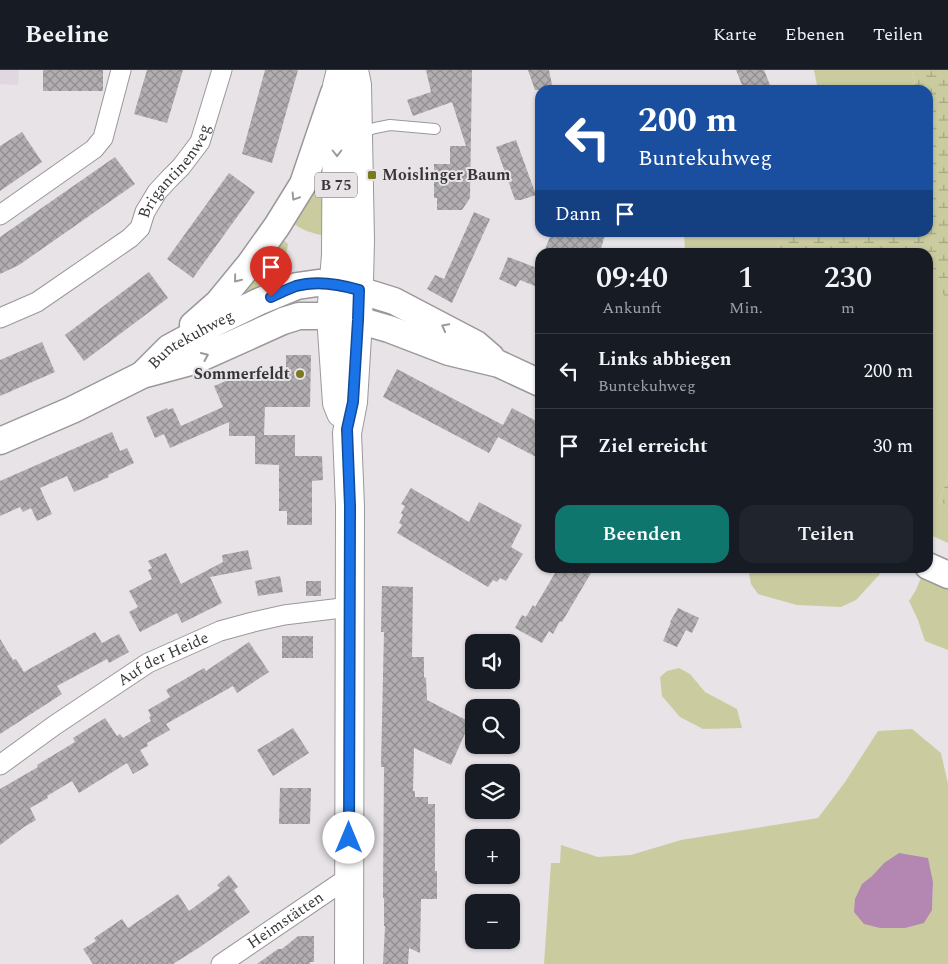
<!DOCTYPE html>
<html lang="de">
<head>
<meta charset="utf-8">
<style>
  :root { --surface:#171b24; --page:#20242c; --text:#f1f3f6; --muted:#9ea1a6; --line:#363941; --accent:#0f766e }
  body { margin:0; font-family:Spectral,serif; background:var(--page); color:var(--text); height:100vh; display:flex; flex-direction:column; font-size:19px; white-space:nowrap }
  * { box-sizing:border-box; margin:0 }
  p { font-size:16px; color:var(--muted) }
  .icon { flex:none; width:28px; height:28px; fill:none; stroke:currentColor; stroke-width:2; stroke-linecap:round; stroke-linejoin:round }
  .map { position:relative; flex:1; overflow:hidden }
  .drawer { position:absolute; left:535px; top:178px; width:398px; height:325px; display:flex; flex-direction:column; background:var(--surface); border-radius:15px; box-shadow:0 1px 4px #0004 }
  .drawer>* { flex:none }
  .top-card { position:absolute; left:535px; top:15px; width:398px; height:152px; border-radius:15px; box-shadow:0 1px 4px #0004; background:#1a4fa0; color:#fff; overflow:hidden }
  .buttons { position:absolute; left:465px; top:564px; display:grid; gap:10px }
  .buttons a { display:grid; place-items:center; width:55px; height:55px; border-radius:10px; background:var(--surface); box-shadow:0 1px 4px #0004; font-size:25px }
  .pin { position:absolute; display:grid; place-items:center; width:42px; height:42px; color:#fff; margin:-51px -21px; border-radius:50% 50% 50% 0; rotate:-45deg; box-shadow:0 0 5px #0007 }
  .pin .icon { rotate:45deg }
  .me { position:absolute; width:55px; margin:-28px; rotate:0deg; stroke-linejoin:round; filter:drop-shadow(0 0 4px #0008) }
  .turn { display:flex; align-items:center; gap:18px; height:105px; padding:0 20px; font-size:22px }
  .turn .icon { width:65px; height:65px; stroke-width:2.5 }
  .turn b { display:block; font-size:35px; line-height:42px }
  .then { display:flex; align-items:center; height:48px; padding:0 20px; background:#0003; gap:10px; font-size:19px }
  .eta { display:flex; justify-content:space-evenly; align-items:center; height:85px; text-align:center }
  .eta b { font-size:30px; font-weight:600; line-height:35px }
  .button { display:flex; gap:10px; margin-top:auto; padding:10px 20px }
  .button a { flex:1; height:58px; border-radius:15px; background:var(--accent); color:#fff; font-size:20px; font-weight:600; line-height:58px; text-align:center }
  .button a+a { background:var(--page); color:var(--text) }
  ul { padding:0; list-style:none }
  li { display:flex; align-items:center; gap:15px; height:75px; padding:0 20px; border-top:1px solid var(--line) }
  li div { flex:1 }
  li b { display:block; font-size:19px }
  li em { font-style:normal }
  header { display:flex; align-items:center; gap:30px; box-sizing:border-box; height:70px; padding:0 25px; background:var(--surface); border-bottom:1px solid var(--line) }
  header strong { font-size:24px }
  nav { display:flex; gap:28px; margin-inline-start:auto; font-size:18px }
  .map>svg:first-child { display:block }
  .built { fill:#e1d7e0 }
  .grass { fill:#cacc9f; fill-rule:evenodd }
  .wetland { fill:url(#wetland-marsh) }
  .water { fill:#b387b2 }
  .building { fill:url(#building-cross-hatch) }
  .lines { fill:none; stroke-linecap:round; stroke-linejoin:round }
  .service-casing { stroke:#9b989b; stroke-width:12 }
  .minor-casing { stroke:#9b989b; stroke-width:21 }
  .secondary-casing { stroke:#9b989b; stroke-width:29 }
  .primary-casing { stroke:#9b989b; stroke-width:30 }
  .service { stroke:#fff; stroke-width:10 }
  .minor { stroke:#fff; stroke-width:19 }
  .secondary { stroke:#fff; stroke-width:26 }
  .primary { stroke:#fff; stroke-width:28 }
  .oneway { stroke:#9c9b9c }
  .route-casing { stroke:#114b97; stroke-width:12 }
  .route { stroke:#1a73e8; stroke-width:9 }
  .poi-dot { fill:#787921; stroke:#e7e3e7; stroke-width:2 }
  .labels { text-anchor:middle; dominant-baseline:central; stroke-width:4; stroke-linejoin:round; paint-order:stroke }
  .shield { fill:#e7e3e7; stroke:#6c6b6c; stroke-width:1 }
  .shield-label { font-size:15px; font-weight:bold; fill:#383738 }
  .street-label { font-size:16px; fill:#383738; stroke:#e7e3e7 }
  .poi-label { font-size:16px; font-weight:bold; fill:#383738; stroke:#e7e3e7; text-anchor:start }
</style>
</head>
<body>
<header>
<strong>Beeline</strong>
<nav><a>Karte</a><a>Ebenen</a><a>Teilen</a></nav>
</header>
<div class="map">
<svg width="948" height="894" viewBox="0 0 948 894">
  <defs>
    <pattern id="wetland-marsh" width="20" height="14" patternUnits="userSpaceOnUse" patternTransform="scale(1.25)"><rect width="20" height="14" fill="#cacc9f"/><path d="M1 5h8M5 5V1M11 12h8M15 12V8" fill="none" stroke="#a5a683"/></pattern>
    <pattern id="building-cross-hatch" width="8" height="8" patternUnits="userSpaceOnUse" patternTransform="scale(1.25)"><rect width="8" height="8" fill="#b1adb0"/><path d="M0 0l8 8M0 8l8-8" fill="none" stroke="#918e90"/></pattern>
  </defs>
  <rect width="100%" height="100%" fill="#e7e3e7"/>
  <polygon class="built" points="0,0 19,0 18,15 0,14"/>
  <g class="grass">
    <polygon points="814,0 912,0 916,20 818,20"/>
    <path d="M324,85V166C312,163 301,160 292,152Z"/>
    <polygon points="684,163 783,163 776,182 685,182"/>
    <polygon points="281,168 288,174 281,211 235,229"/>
    <polygon points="932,207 948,231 948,407 939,432 948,435 948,473 928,464 928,213"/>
    <polygon points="754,498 882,498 879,505 856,530 841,537 797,535 758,524 751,514 749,504"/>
    <polygon points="922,505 948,516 948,580 925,571 918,550 909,531 916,520"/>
    <polygon points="679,598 690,604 705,622 737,639 742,658 703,659 680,647 662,626 660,607 667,601"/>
    <path d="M912,659L941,683L948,714V894H544L551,793H560L561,775L598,787L631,785L681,770L818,748L845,712L878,661ZM884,793L933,812L932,840L905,858L894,857L862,815L872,806Z"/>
  </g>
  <g class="wetland">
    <polygon points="912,0 948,0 948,231 932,208 928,213 928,182 776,182 783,163 928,162 928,20 916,20"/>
    <polygon points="948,407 948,435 939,432"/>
  </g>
  <polygon class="water" points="899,783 928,788 933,812 932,840 924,853 905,858 880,858 864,854 854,842 855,829 862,814 872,806 884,793"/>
  <g class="building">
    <rect x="43" y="0" width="60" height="21"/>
    <polygon points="147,0 183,0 167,53 134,44"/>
    <polygon points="265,0 298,0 272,93 242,84"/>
    <polygon points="426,0 472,0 470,128 462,140 437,140 437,128 434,128 434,94 450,94 450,76 466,76 452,32 413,46 407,30 431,22"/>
    <polygon points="528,0 549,0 553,20 535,20"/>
    <polygon points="736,0 764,0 772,20 744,20"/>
    <polygon points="22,62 42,92 0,121 0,76"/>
    <polygon points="516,70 536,125 521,130 515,130 496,77"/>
    <polygon points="115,87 135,114 19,195 0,204 0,167"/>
    <polygon points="229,103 255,122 193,208 167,189"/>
    <polygon points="474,142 490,149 452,233 427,219 435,205 444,209"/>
    <polygon points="552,162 596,162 605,165 600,182 544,182"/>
    <polygon points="508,187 540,199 540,218 520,210 516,217 499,209"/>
    <polygon points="149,202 168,228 84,291 65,265"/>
    <polygon points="42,272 55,302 0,326 0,290"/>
    <polygon points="286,285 311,285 310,337 265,337 264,365 295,365 295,386 322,386 323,410 312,411 312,455 287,455 287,441 279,441 279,395 255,394 255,366 229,366 229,352 170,378 164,364 155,368 146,347 167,338 168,340 173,338 181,356 223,337 214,316 240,305 265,304 265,301 286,301"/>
    <polygon points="397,299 503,355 512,338 540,353 540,389 498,367 489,383 383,327"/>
    <polygon points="112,362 120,381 127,378 134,393 108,405 109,407 74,422 67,406 40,418 52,444 37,451 31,438 23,442 20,437 0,446 0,411"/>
    <polygon points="411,418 469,452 479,432 522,455 511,477 523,484 506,511 500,508 497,512 493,510 488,517 397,463 402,455 399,453 403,445 401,443 405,436 401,434"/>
    <polygon points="248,480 252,499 210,507 222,533 182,553 177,543 140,562 129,542 138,537 129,521 152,509 148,500 152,498 148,491 166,483 181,514 223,492 222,485"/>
    <polygon points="558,498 594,498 562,552 560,551 553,564 549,561 542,573 515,558 522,545 526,547 533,535 535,537"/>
    <polygon points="280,506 283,522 258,526 255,511"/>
    <rect x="306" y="511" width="15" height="15"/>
    <polygon points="382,516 413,517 412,587 424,587 424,607 426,608 427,630 470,652 451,695 414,678 413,721 415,721 415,727 428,727 428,734 435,734 435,801 437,801 437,829 421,829 420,883 409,878 408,894 383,894 385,856 384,856 384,828 383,828 384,697 381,697 384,562 381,562"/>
    <polygon points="678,538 699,548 692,563 686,560 677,577 663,571 671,552 670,552"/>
    <polygon points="95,562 102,573 119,564 129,582 109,593 107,589 57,616 62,624 0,664 0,569 13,590 16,589 24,602"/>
    <rect x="282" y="566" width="31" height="22"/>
    <polygon points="249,572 269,602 237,623 233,616 166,654 170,660 147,673 148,676 140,680 149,695 133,704 127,693 79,723 72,711 47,726 48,728 30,738 36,750 24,757 0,775 0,719 38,697 37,695 75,672 73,668 105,648 117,666 120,664 123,668 151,651 149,647 151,646 148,640 170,627 166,620 204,598 206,601"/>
    <polygon points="293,658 309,683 273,706 257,680"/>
    <polygon points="280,718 311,718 310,754 279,754"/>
    <polygon points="229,805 238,817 234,820 250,842 200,877 173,894 93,894 83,879 96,871 94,868 122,849 128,858 178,824 189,841 220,818 217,815"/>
    <polygon points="298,866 314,866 314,892 310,892 310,894 257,894 278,879 282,879"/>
  </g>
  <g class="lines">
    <defs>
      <polyline id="service" points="359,63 375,58 390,55 435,59"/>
      <g id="minor">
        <polyline points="0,145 94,79 103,68 121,0"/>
        <path id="s1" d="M0,248L37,232L130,168L140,158L145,142L157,122L169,109L181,97L200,72L222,0"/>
        <path id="s2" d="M0,695L55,655L148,593L220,561L253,552L284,545L350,537"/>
        <path id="s3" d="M221,894L349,807"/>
      </g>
      <g id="secondary">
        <polyline points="193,255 218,233 250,194 277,156 303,114 334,23"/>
        <path id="s4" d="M143,304L169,278L219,251L258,232L297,216L318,213L349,217L394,231L476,274L491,287"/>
        <polyline points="0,371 72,340 142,305 194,291 283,251 299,246 331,246 358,250 389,259 449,282 499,294 540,313"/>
        <polyline points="928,496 948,505"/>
      </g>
      <g id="primary">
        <polyline points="341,0 337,16 336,185 331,246 337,333 341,343"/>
        <polyline points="349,894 350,436 347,363 353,332 358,250 360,171 357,15 354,0"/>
      </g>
    </defs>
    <use href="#service" class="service-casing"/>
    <use href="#minor" class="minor-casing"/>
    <use href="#secondary" class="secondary-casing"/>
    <use href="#primary" class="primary-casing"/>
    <use href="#service" class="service"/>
    <use href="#minor" class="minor"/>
    <use href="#secondary" class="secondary"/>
    <use href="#primary" class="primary"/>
  </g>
  <defs><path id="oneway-chevron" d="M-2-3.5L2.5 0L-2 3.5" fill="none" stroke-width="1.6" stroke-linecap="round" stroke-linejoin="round" transform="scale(1.25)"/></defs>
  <g class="oneway">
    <use href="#oneway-chevron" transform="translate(337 83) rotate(90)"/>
    <use href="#oneway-chevron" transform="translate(295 127) rotate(122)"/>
    <use href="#oneway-chevron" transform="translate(237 209) rotate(129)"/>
    <use href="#oneway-chevron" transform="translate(445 257) rotate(-152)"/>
    <use href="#oneway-chevron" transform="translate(205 286) rotate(-24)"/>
  </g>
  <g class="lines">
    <defs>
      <path id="route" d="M271,227C279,223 288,219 296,216C317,210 339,214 359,220L358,250L353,332L347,359L350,436L349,768"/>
    </defs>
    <use href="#route" class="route-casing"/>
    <use href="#route" class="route"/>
  </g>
  <g class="poi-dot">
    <rect x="367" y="100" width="10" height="10" rx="2.5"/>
    <circle cx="300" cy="304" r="5"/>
  </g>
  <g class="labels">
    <rect class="shield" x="315" y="102.5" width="42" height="25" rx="4"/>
    <g class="shield-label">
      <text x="336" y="115">B 75</text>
    </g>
    <g class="street-label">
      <text stroke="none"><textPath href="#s1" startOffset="235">Brigantinenweg</textPath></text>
      <text stroke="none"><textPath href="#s4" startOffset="60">Buntekuhweg</textPath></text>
      <text stroke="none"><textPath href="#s2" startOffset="195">Auf der Heide</textPath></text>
      <text stroke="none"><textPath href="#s3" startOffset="78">Heimstätten</textPath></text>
    </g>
    <g class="poi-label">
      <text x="382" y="105">Moislinger Baum</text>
      <text x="290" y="304" text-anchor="end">Sommerfeldt</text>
    </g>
  </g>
</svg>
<div class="buttons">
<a><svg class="icon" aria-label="sound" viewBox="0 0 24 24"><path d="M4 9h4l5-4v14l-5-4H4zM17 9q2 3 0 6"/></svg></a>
<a><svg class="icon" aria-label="search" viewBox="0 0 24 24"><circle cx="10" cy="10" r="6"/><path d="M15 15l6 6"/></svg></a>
<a><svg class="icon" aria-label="layers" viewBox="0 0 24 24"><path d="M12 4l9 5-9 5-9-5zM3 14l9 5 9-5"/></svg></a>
<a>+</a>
<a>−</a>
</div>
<div class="pin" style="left:271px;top:227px;background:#d93025"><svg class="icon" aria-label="arrive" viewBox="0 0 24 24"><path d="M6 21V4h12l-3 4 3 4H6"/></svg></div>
<svg class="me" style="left:349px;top:768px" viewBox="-20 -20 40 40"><circle r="19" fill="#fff"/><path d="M0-13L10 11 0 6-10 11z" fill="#1a73e8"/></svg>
<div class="top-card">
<div class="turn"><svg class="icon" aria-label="left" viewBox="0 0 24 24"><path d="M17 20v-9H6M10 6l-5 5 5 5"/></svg><div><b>200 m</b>Buntekuhweg</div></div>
<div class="then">Dann<svg class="icon" aria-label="arrive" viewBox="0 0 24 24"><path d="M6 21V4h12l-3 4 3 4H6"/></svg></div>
</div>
<section class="drawer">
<div class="eta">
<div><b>09:40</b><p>Ankunft</p></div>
<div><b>1</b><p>Min.</p></div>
<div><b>230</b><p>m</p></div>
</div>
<ul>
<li><svg class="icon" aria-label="left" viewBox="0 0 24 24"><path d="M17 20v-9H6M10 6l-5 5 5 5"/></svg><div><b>Links abbiegen</b><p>Buntekuhweg</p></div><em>200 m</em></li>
<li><svg class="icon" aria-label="arrive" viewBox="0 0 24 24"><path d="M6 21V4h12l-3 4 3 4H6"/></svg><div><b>Ziel erreicht</b></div><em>30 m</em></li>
</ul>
<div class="button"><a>Beenden</a><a>Teilen</a></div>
</section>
</div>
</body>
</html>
